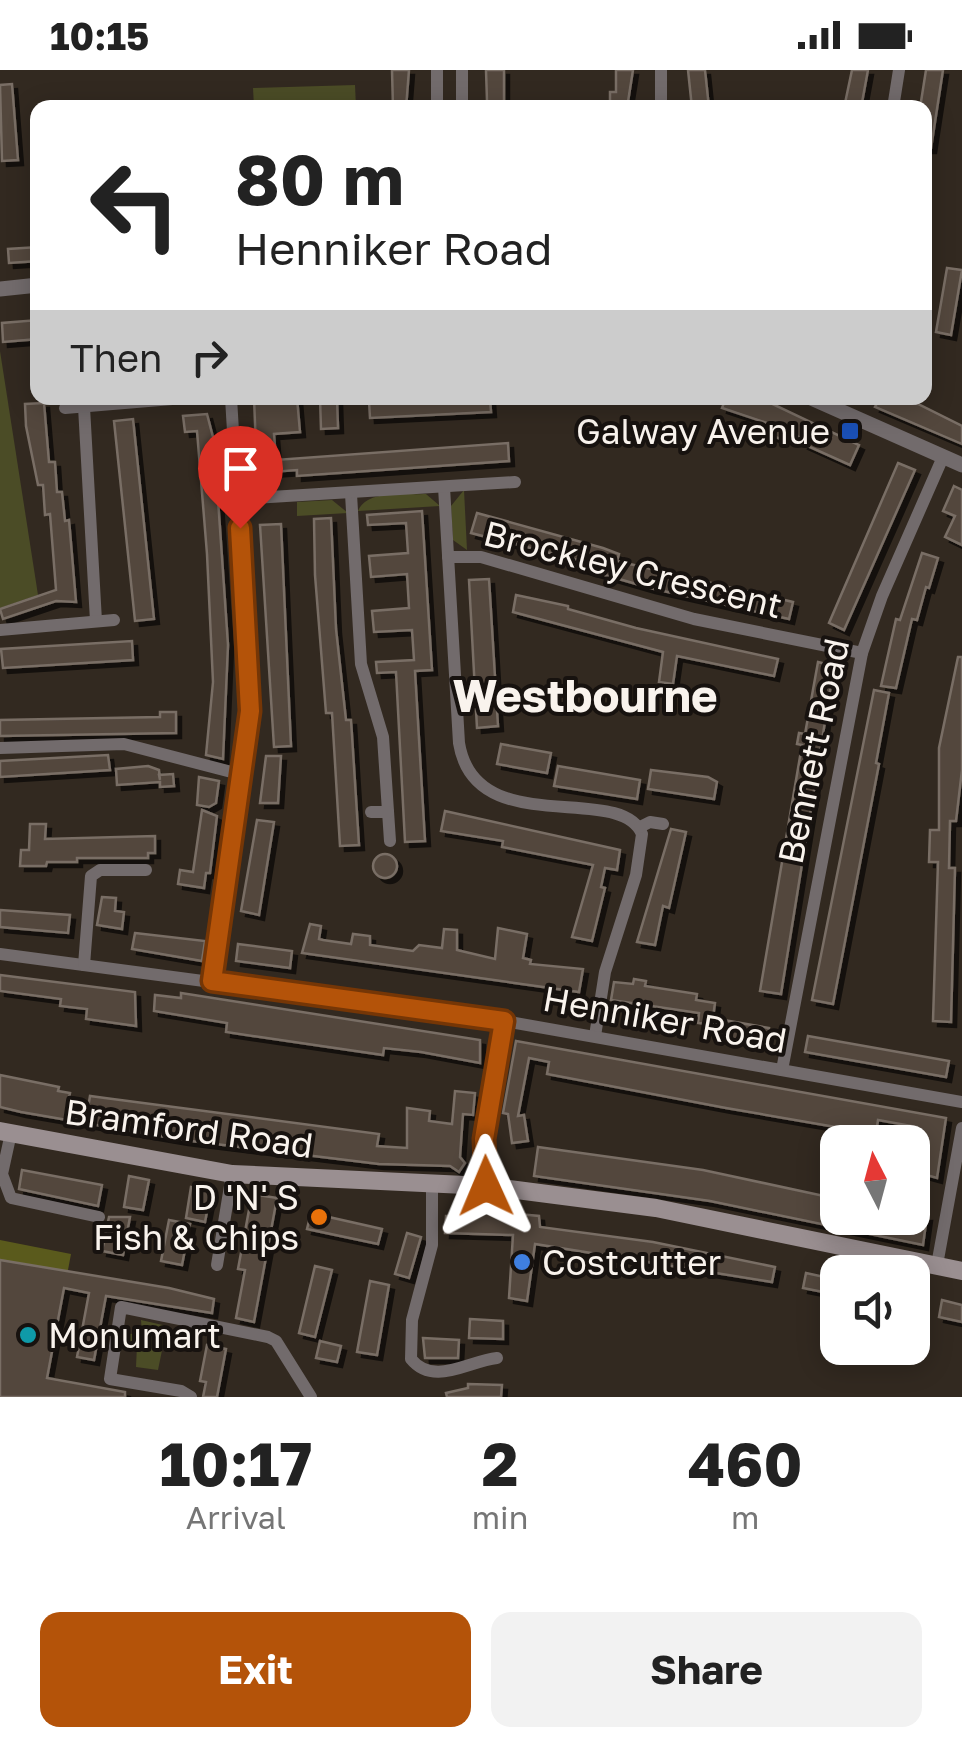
<!DOCTYPE html>
<html lang="en">
<head>
<meta charset="utf-8">
<style>
  :root { --surface:#fff; --page:#f2f2f2; --text:#222; --muted:#767676; --accent:#b45309 }
  body { margin:0; font-family:"Golos Text",sans-serif; background:var(--page); color:var(--text); height:100vh; display:flex; flex-direction:column; font-size:38px; white-space:nowrap }
  * { box-sizing:border-box; margin:0 }
  p { font-size:32px; color:var(--muted) }
  .icon { flex:none; width:55px; height:55px; fill:none; stroke:currentColor; stroke-width:2; stroke-linecap:round; stroke-linejoin:round }
  .map { position:relative; height:1327px; overflow:hidden }
  .side { display:flex; flex-direction:column; background:var(--surface); flex:1 }
  .side>* { flex:none }
  .guide { position:absolute; left:30px; top:30px; width:902px; height:305px; border-radius:20px; box-shadow:0 5px 25px #0003; background:#fff; color:var(--text); overflow:hidden }
  .needle { width:65px; rotate:354deg }
  .tools { position:absolute; left:820px; top:1055px; display:grid; gap:20px }
  .tools a { display:grid; place-items:center; width:110px; height:110px; border-radius:20px; background:var(--surface); box-shadow:0 5px 25px #0003; font-size:50px }
  .pin { position:absolute; display:grid; place-items:center; width:85px; height:85px; color:#fff; margin:-102px -42px; border-radius:50% 50% 50% 0; rotate:-45deg; box-shadow:0 0 10px #0007 }
  .pin .icon { rotate:45deg }
  .me { position:absolute; width:110px; margin:-55px; rotate:359deg; stroke-linejoin:round; filter:drop-shadow(0 0 8px #0008) }
  .turn { display:flex; align-items:center; gap:35px; height:210px; padding:0 40px; font-size:45px }
  .turn .icon { width:130px; height:130px; stroke-width:2.5 }
  .turn b { display:block; font-size:70px; line-height:85px }
  .then { display:flex; align-items:center; height:95px; padding:0 40px; background:#0003; gap:20px; font-size:38px }
  .eta { display:flex; justify-content:space-evenly; align-items:center; height:170px; text-align:center }
  .eta b { font-size:60px; font-weight:700; line-height:70px }
  .action { display:flex; gap:20px; margin-top:auto; padding:20px 40px }
  .action a { flex:1; height:115px; border-radius:20px; background:var(--accent); color:#fff; font-size:40px; font-weight:700; line-height:115px; text-align:center }
  .action a+a { background:var(--page); color:var(--text) }
  .status { display:flex; justify-content:space-between; align-items:center; height:70px; padding:0 50px; background:var(--surface); direction:ltr }
  .status svg { height:28px; fill:currentColor }
  .map>svg:first-child { display:block }
  .green { fill:#4b4c26 }
  .forest { fill:#5a5a1c }
  .building { fill:#52473e; stroke:#796e65; stroke-width:2.5; filter:url(#shadow) }
  .lines { fill:none; stroke-linecap:round; stroke-linejoin:round }
  .minor { stroke:#726b6c; stroke-width:12 }
  .tertiary { stroke:#726b6c; stroke-width:15 }
  .secondary { stroke:#9a8f91; stroke-width:18 }
  .route-casing { stroke:#753606; stroke-width:25 }
  .route { stroke:#b45309; stroke-width:18 }
  .transit-dot { fill:#1a4fb4; stroke:#17120f; stroke-width:4 }
  .food-dot { fill:#e8710a; stroke:#17120f; stroke-width:4 }
  .shop-dot { fill:#3f7fe0; stroke:#17120f; stroke-width:4 }
  .culture-dot { fill:#0f9aa8; stroke:#17120f; stroke-width:4 }
  .labels { text-anchor:middle; dominant-baseline:central; stroke-width:8; stroke-linejoin:round; paint-order:stroke }
  .poi-label { font-size:35px; fill:#f9f3ed; stroke:#17120f; text-anchor:end }
  .street-label { font-size:35px; fill:#f9f3ed; stroke:#17120f }
  .district-label { font-size:45px; font-weight:bold; fill:#f9f3ed; stroke:#17120f }
</style>
</head>
<body>
<div class="status"><b>10:15</b><svg viewBox="0 0 49 12"><path d="M0 12V9h3v3zM5 12V6h3v6zM10 12V3h3v9zM15 12V0h3v12zM26 1h20v11H26zM47 4h2v5h-2z"/></svg></div>
<div class="map">
<svg width="962" height="1327" viewBox="0 0 962 1327">
  <defs>
    <filter id="shadow"><feDropShadow dx="5" dy="5" stdDeviation="0" flood-color="#0009"/></filter>
  </defs>
  <rect width="100%" height="100%" fill="#322920"/>
  <g class="green">
    <polygon points="355,15 356,37 254,37 253,18"/>
    <polygon points="0,281 38,525 0,538"/>
    <polygon points="464,420 467,480 453,470 451,436"/>
    <path d="M426,424L440,436L358,441C367,419 405,425 426,424Z"/>
    <polygon points="332,430 348,443 297,446 297,432"/>
    <polygon points="141,1250 167,1256 158,1300 136,1297 137,1275 130,1272 129,1264 142,1263"/>
  </g>
  <polygon class="forest" points="0,1170 71,1184 66,1211 0,1199"/>
  <g class="building">
    <polygon points="392,0 409,0 406,38 393,38"/>
    <polygon points="486,0 504,0 504,38 490,38 487,31"/>
    <polygon points="616,0 633,0 627,38 610,38 610,22 616,22"/>
    <polygon points="688,0 705,0 709,38 692,38"/>
    <polygon points="852,0 868,0 861,38 844,38"/>
    <polygon points="926,0 943,0 931,78 925,78 925,38 920,38"/>
    <polygon points="12,14 18,90 2,91 0,15"/>
    <polygon points="38,177 38,191 9,193 8,179"/>
    <polygon points="947,198 962,200 951,265 936,262"/>
    <polygon points="38,250 38,269 3,272 2,253"/>
    <polygon points="254,328 297,328 300,362 274,364 276,390 508,373 509,391 297,406 297,400 257,403"/>
    <polygon points="320,328 337,328 338,358 321,359"/>
    <polygon points="490,328 491,342 370,348 369,331"/>
    <polygon points="726,328 760,328 859,375 850,395 803,374 805,370 785,360 781,369 769,365 773,355 722,338"/>
    <polygon points="880,328 918,334 962,356 962,374 875,337"/>
    <polygon points="44,333 49,392 55,392 57,422 62,422 65,451 69,450 76,532 56,531 3,549 0,539 56,520 50,444 45,445 43,415 38,415 26,356 25,334"/>
    <polygon points="207,344 214,371 228,575 223,689 206,685 213,612 207,484 197,361 185,362 183,346"/>
    <polygon points="133,349 154,549 135,551 114,351"/>
    <polygon points="898,393 915,400 844,560 829,553"/>
    <polygon points="954,416 962,420 962,475 945,467 955,446 943,441"/>
    <polygon points="422,441 432,600 415,601 425,771 405,772 396,602 377,603 376,592 414,590 412,560 374,562 372,541 409,538 407,504 371,507 369,486 408,483 406,453 368,455 367,445"/>
    <polygon points="477,443 603,478 619,484 617,491 793,532 789,549 650,518 581,498 582,491 471,463"/>
    <polygon points="331,448 336,559 346,650 351,650 359,775 340,776 332,643 326,643 315,505 314,449"/>
    <polygon points="281,454 291,676 274,677 260,455"/>
    <polygon points="922,483 938,488 929,518 926,517 917,550 912,549 896,618 881,616 896,549 900,550"/>
    <polygon points="489,509 498,656 477,658 469,510"/>
    <polygon points="516,525 568,536 568,539 636,558 778,589 774,606 677,586 673,614 659,612 663,582 513,542"/>
    <polygon points="132,571 133,590 3,598 1,579"/>
    <polygon points="958,587 962,587 962,700 956,751 950,751 949,798 955,798 951,952 933,951 938,792 929,792 930,760 939,760 939,678"/>
    <polygon points="818,592 834,596 781,924 760,921 802,675 797,674 799,663 805,664"/>
    <polygon points="874,620 889,623 876,693 879,694 833,934 812,930"/>
    <polygon points="160,642 176,642 176,663 0,666 0,650 160,647"/>
    <polygon points="501,674 551,683 547,703 497,694"/>
    <polygon points="108,685 110,700 0,707 0,691"/>
    <polygon points="266,686 281,686 278,733 260,733"/>
    <polygon points="148,696 159,700 160,710 159,705 173,704 174,716 160,717 160,712 117,715 116,699"/>
    <polygon points="558,696 640,710 637,729 554,716"/>
    <polygon points="651,700 708,707 717,712 714,729 648,719"/>
    <polygon points="199,707 219,711 216,733 209,737 197,735"/>
    <polygon points="202,740 217,746 210,803 206,803 204,818 178,814 180,800 193,802"/>
    <polygon points="445,741 620,780 617,800 605,798 601,817 605,818 592,871 572,867 593,795 502,777 503,771 441,761"/>
    <polygon points="257,750 274,752 259,845 241,841"/>
    <polygon points="30,754 46,754 45,769 155,766 155,783 148,783 148,788 77,788 77,792 47,792 46,796 20,796 21,780 29,780"/>
    <polygon points="671,759 686,762 669,838 663,836 655,875 637,872"/>
    <circle cx="385" cy="796" r="12"/>
    <polygon points="102,827 116,828 115,841 124,842 122,859 97,855"/>
    <polygon points="0,840 70,845 68,863 0,857"/>
    <polygon points="310,854 321,856 319,869 323,870 351,874 353,864 370,866 370,875 413,881 419,875 442,878 444,859 457,860 457,880 495,889 498,858 527,864 523,888 531,890 530,894 583,899 579,922 302,883"/>
    <polygon points="135,863 205,871 202,891 132,879"/>
    <polygon points="238,874 292,881 290,898 236,891"/>
    <polygon points="0,905 135,922 136,956 86,949 87,939 60,936 61,929 0,921"/>
    <polygon points="634,909 646,911 645,916 697,924 696,930 715,933 712,955 698,953 699,943 611,930 614,912 633,914"/>
    <polygon points="181,923 480,970 480,993 421,982 384,978 383,985 226,962 227,953 154,941 155,925 181,928"/>
    <polygon points="718,949 769,958 766,975 715,966"/>
    <polygon points="808,966 949,991 946,1007 805,982"/>
    <polygon points="516,971 946,1048 937,1108 912,1101 917,1057 878,1050 876,1064 726,1038 547,1004 549,992 529,988 518,1046 524,1045 528,1071 512,1073 508,1044 503,1043"/>
    <polygon points="0,1005 59,1017 58,1021 70,1023 68,1033 88,1038 90,1026 105,1028 379,1064 377,1076 407,1078 407,1038 430,1041 429,1051 452,1054 455,1021 475,1023 473,1045 463,1044 460,1087 465,1093 459,1102 450,1096 379,1094 183,1070 21,1042 0,1037"/>
    <polygon points="538,1077 703,1100 838,1129 838,1148 927,1146 923,1175 710,1131 534,1106"/>
    <polygon points="22,1100 102,1115 98,1136 19,1119"/>
    <polygon points="129,1106 149,1110 143,1140 124,1137"/>
    <polygon points="191,1117 211,1121 205,1152 186,1148"/>
    <polygon points="252,1124 277,1128 254,1252 236,1248 245,1200 238,1199"/>
    <polygon points="476,1140 539,1146 540,1157 653,1172 775,1197 772,1212 535,1174 527,1231 509,1228 513,1165 445,1163 446,1146 476,1146"/>
    <polygon points="311,1143 382,1159 378,1174 307,1159"/>
    <polygon points="109,1147 130,1147 123,1185 102,1181"/>
    <polygon points="169,1150 190,1154 182,1195 161,1191"/>
    <polygon points="407,1163 421,1167 409,1208 395,1204"/>
    <polygon points="0,1190 169,1218 214,1229 212,1243 106,1226 94,1290 77,1287 89,1223 64,1218 47,1308 125,1322 125,1327 0,1327"/>
    <polygon points="315,1196 332,1200 315,1267 299,1263"/>
    <polygon points="806,1203 838,1210 838,1225 803,1218"/>
    <polygon points="370,1211 389,1215 377,1285 357,1282"/>
    <polygon points="942,1230 962,1235 962,1252 939,1247"/>
    <polygon points="470,1249 503,1251 503,1269 469,1268"/>
    <polygon points="423,1268 459,1270 458,1288 425,1288"/>
    <polygon points="320,1271 341,1276 337,1292 316,1288"/>
    <polygon points="207,1275 226,1279 217,1327 203,1327 206,1312 200,1311"/>
    <polygon points="468,1314 502,1315 501,1327 447,1327 446,1323 468,1318"/>
  </g>
  <g class="lines">
    <g class="minor">
      <polyline points="437,0 437,38"/>
      <polyline points="462,0 462,38"/>
      <polyline points="661,0 661,38"/>
      <polyline points="893,38 899,0"/>
      <polyline points="84,337 96,551"/>
      <polyline points="65,338 184,328"/>
      <path d="M444,417L459,673C475,772 620,711 642,764L636,805L605,902L595,966"/>
      <polyline points="351,424 361,594 383,667 390,771"/>
      <polyline points="239,429 515,412"/>
      <polyline points="448,487 481,487 694,549 862,583"/>
      <polyline points="0,560 114,550"/>
      <polyline points="0,678 124,674 243,705"/>
      <polyline points="371,742 388,742"/>
      <polyline points="640,757 650,752 663,754"/>
      <polyline points="0,884 504,951 962,1032"/>
      <polyline points="84,895 91,806 100,800 146,800"/>
      <polyline points="212,911 250,641 231,328"/>
      <polyline points="782,1000 862,583 882,526 943,387"/>
      <polyline points="11,1063 2,1104 11,1128 99,1147"/>
      <path d="M432,1113V1175L412,1250L411,1289C434,1317 468,1291 497,1288"/>
      <polyline points="486,1116 484,1069 504,951"/>
      <polyline points="217,1195 232,1104"/>
      <polyline points="937,1195 962,1058"/>
      <polyline points="191,1327 181,1321 110,1309 121,1237 268,1267 276,1271 311,1327"/>
    </g>
    <g class="tertiary">
      <polyline points="0,219 38,215"/>
      <polyline points="811,328 962,395"/>
    </g>
    <polyline class="secondary" points="0,1061 232,1104 486,1116 656,1138 962,1201"/>
  </g>
  <g class="lines">
    <defs>
      <polyline id="route" points="240,458 250,641 212,911 504,951 484,1069 486,1116"/>
    </defs>
    <use href="#route" class="route-casing"/>
    <use href="#route" class="route"/>
  </g>
  <rect class="transit-dot" x="840" y="351" width="20" height="20" rx="5"/>
  <circle class="food-dot" cx="319" cy="1147" r="10"/>
  <circle class="shop-dot" cx="522" cy="1192" r="10"/>
  <circle class="culture-dot" cx="28" cy="1265" r="10"/>
  <g class="labels">
    <g class="poi-label">
      <text x="830" y="361">Galway Avenue</text>
      <text x="299" y="1127">D 'N' S<tspan x="299" dy="40">Fish &amp; Chips</tspan></text>
      <text x="542" y="1192" text-anchor="start">Costcutter</text>
      <text x="48" y="1265" text-anchor="start">Monumart</text>
    </g>
    <g class="street-label">
      <text transform="translate(633 499) rotate(14)">Brockley Crescent</text>
      <text transform="translate(813 681) rotate(-78)">Bennett Road</text>
      <text transform="translate(665 949) rotate(10)">Henniker Road</text>
      <text transform="translate(189 1058) rotate(8)">Bramford Road</text>
    </g>
    <g class="district-label">
      <text x="585" y="625">Westbourne</text>
    </g>
  </g>
</svg>
<div class="tools">
<a><svg class="needle" viewBox="-14 -14 28 28"><path d="M0-13l5 13h-10z" fill="#e53935"/><path d="M0 13l5-13h-10z" fill="#767676"/></svg></a>
<a><svg class="icon" aria-label="sound" viewBox="0 0 24 24"><path d="M4 9h4l5-4v14l-5-4H4zM17 9q2 3 0 6"/></svg></a>
</div>
<div class="pin" style="left:240px;top:458px;background:#d93025"><svg class="icon" aria-label="arrive" viewBox="0 0 24 24"><path d="M6 21V4h12l-3 4 3 4H6"/></svg></div>
<svg class="me" style="left:486px;top:1116px" viewBox="-20 -20 40 40"><path d="M0-17L14 15 0 8-14 15z" fill="#b45309" stroke="#fff" stroke-width="4"/></svg>
<div class="guide">
<div class="turn"><svg class="icon" aria-label="left" viewBox="0 0 24 24"><path d="M17 20v-9H6M10 6l-5 5 5 5"/></svg><div><b>80 m</b>Henniker Road</div></div>
<div class="then">Then<svg class="icon" aria-label="right" viewBox="0 0 24 24"><path d="M7 20v-9h11M14 6l5 5-5 5"/></svg></div>
</div>
</div>
<section class="side">
<div class="eta">
<div><b>10:17</b><p>Arrival</p></div>
<div><b>2</b><p>min</p></div>
<div><b>460</b><p>m</p></div>
</div>
<div class="action"><a>Exit</a><a>Share</a></div>
</section>
</body>
</html>
